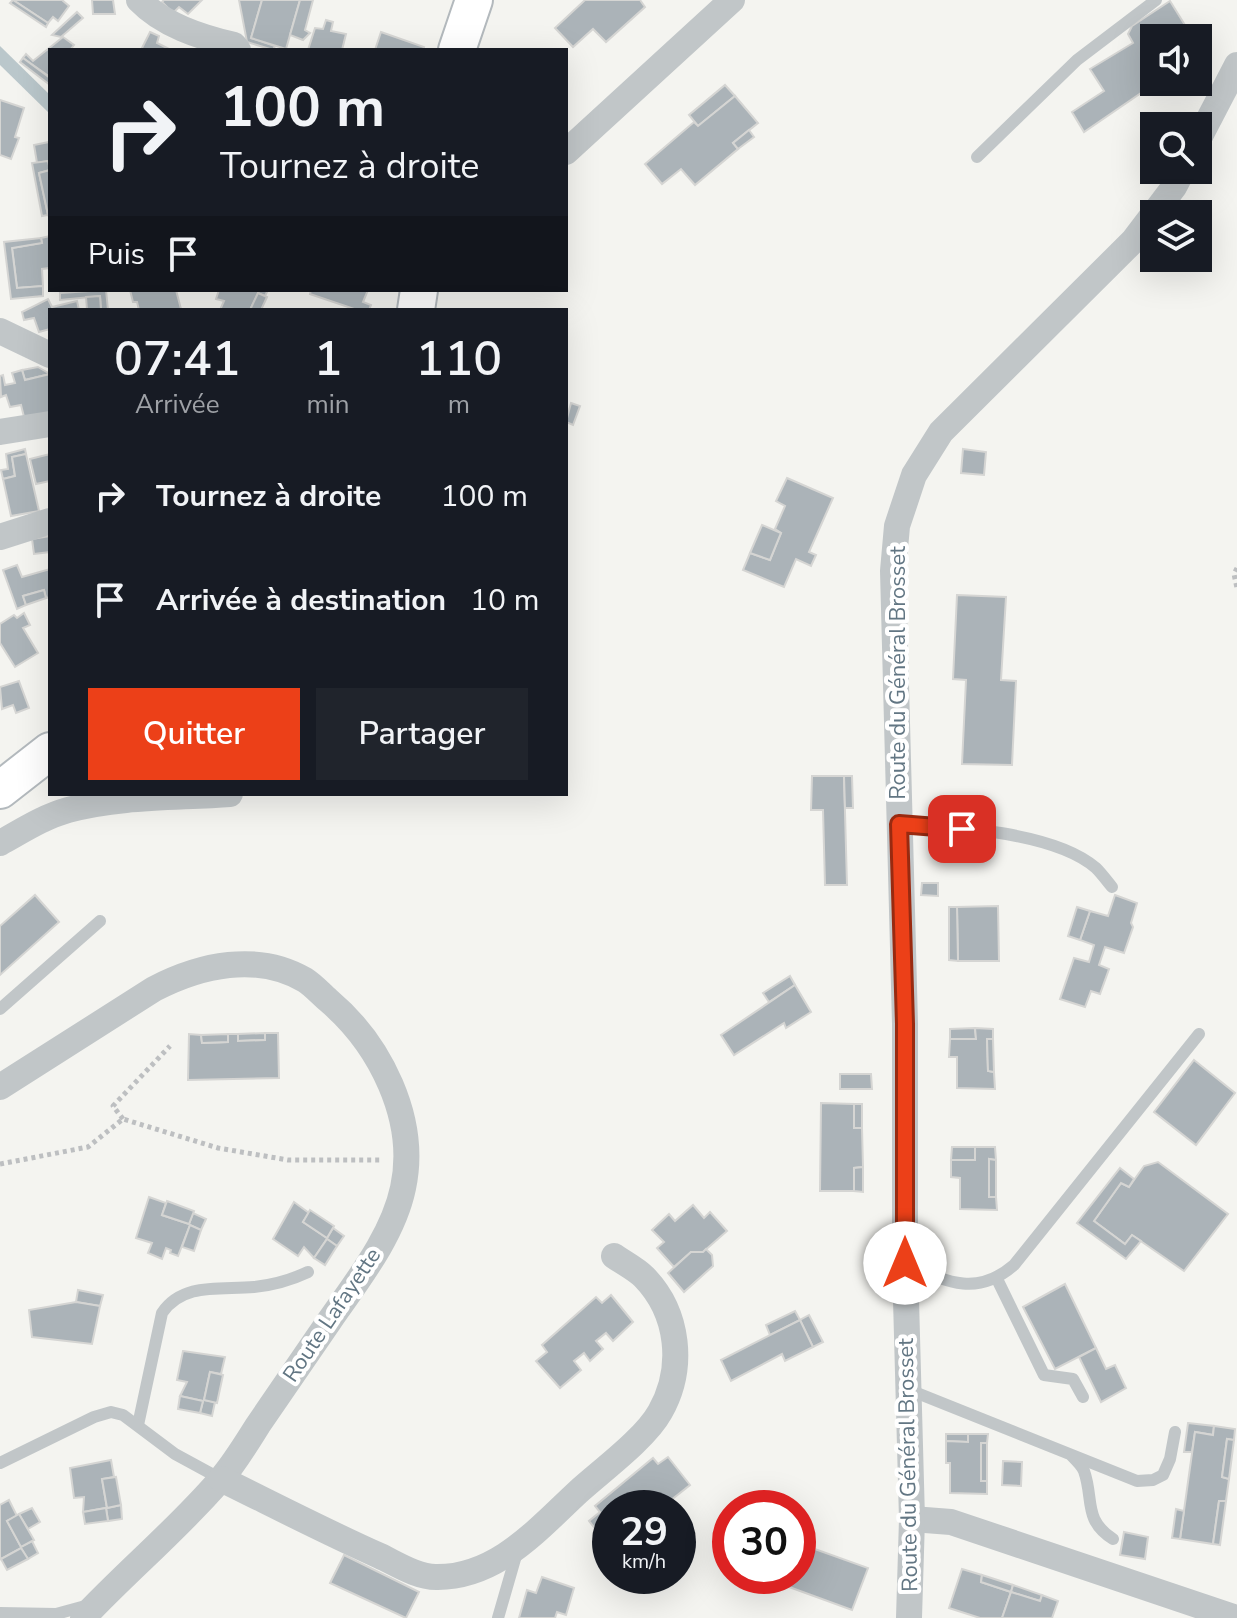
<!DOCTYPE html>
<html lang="fr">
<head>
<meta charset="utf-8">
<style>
  :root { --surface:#171b24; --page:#20242c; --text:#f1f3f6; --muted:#9ea1a6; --accent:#ec4018 }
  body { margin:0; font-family:"Nunito Sans",sans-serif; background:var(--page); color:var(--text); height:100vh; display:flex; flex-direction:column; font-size:30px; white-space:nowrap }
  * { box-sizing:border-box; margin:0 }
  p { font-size:26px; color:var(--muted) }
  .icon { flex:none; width:44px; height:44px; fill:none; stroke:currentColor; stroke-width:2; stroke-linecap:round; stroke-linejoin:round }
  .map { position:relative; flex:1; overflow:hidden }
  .panel { position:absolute; left:48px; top:308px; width:520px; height:488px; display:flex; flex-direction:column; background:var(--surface); border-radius:0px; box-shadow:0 8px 32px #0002 }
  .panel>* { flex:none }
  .guide { position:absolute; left:48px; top:48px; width:520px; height:244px; border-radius:0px; box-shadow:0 8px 32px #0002; background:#171b24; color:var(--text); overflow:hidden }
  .buttons { position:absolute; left:1140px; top:24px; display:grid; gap:16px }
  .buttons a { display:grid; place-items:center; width:72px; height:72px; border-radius:0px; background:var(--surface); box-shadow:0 8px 32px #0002; font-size:40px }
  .speed { position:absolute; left:592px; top:1490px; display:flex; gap:16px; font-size:40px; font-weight:700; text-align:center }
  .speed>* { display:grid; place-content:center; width:104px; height:104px; border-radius:50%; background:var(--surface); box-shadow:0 8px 32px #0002; line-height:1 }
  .speed small { font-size:20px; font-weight:400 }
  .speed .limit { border:12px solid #d22; background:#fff; color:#111 }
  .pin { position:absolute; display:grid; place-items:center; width:68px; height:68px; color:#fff; margin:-34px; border-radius:16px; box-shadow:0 4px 12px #0006 }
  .me { position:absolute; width:88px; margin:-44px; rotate:0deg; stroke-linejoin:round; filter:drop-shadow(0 0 6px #0008) }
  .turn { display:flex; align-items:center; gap:28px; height:168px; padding:0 40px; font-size:36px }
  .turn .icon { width:104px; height:104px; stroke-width:2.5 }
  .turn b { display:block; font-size:56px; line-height:68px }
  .then { display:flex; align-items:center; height:76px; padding:0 40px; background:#0003; gap:16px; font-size:30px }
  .eta { display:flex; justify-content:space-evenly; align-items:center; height:136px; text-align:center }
  .eta b { font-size:48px; font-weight:600; line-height:56px }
  .button { display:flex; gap:16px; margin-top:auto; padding:16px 40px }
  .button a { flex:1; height:92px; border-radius:0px; background:var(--accent); color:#fff; font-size:32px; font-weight:600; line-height:92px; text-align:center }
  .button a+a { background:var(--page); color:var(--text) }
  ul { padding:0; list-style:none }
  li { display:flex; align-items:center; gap:24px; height:104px; padding:0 40px }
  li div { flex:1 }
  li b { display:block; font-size:30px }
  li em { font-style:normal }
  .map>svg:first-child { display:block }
  .water { fill:#bac7cb }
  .building { fill:#abb3b8; stroke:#d5d5d3; stroke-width:2 }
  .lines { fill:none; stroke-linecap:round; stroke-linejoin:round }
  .secondary-casing { stroke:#b3b9bd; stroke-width:40 }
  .path { stroke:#bdbfc1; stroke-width:5; stroke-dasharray:4 4; stroke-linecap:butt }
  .lane { stroke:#c1c6c8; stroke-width:12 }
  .street { stroke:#c1c6c8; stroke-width:26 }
  .secondary { stroke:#fff; stroke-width:36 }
  .route-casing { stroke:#992a10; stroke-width:20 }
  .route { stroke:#ec4018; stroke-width:14 }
  .labels { text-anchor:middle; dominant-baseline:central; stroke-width:8; stroke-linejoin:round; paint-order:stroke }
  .street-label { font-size:22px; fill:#627683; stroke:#fff }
</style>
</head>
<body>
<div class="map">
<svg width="1237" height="1618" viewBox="0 0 1237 1618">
  <rect width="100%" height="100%" fill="#f4f4f0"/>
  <polygon class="water" points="0,46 50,95 50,114 0,65"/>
  <g class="building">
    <polygon points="13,0 62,0 69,6 58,21 53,17 48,23"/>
    <polygon points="13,0 48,23 46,27 10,3"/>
    <polygon points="92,0 113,0 115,14 93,14"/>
    <polygon points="164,0 202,0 188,14 179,7 173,13 162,2"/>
    <polygon points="239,0 262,0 251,38 275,46 273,50 247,42"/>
    <polygon points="262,0 300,0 286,49 251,38"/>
    <polygon points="300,0 313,0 305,30 310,33 303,40 290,35"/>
    <polygon points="585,0 640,0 645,7 606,42 593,29 573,47 555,28"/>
    <polygon points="1170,1 1193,38 1154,38 1154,82 1157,82 1084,132 1072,112 1104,91 1090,69 1133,43 1128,34 1132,26"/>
    <polygon points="77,12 83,18 61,37 52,35"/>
    <polygon points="326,20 333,22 331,31 346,34 342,50 308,50 315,28 323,29"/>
    <polygon points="150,32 159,36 157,43 171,50 141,50"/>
    <polygon points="381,32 424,47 423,50 375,50"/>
    <polygon points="63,37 74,45 70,50 50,50 50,77 23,58 26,54 33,61"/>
    <polygon points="23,58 50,78 50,85 20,62"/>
    <polygon points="725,85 735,96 698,126 689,115"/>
    <polygon points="735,96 758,123 733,143 738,149 695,185 681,169 662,184 645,164 694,122 698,126"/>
    <polygon points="0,100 24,108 15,137 19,138 11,159 0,155"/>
    <polygon points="749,130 754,137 738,149 733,143"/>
    <polygon points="49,142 50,145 50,169 48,161 37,163 34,145"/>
    <polygon points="48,161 50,170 39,173 48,215 42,216 32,163"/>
    <polygon points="50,170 50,214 48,215 39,173"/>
    <polygon points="50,236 50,268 42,269 43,286 17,288 12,248 42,243 41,238"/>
    <polygon points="41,238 42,243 12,248 17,288 43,286 43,296 11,299 4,242"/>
    <polygon points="106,290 108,310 101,310 100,296 60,300 60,293"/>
    <polygon points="130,290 176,290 181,309 139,310 137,302 133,302"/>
    <polygon points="219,290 268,290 265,296 258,293 250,310 220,310 224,301 216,299"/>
    <polygon points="311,290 368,290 363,302 371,305 369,310 357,310 310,294"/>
    <polygon points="258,293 267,297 261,310 250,310"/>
    <polygon points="100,296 101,310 87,310 86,297"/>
    <polygon points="48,299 52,307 77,301 79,310 50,310 50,329 39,332 34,318 24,320 22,312"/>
    <polygon points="38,367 50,374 25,380 22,370"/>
    <polygon points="22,370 25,380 50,374 50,415 25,421 21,405 10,407 6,395 1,397 0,376 3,375 5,385 15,383 12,373"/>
    <polygon points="571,403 580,406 573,425 566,422"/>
    <polygon points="25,449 26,454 12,457 15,476 3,479 1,470 8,469 6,454"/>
    <polygon points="963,449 986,452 984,475 961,473"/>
    <polygon points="26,454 39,511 11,516 3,479 15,476 12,457"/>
    <polygon points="50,454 50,481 36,484 30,459"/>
    <polygon points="787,478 833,498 809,552 816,555 811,566 796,559 784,587 743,570 750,553 770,560 781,533 775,529 785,506 776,501"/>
    <polygon points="762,525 781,533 770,560 750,553"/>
    <polygon points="50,536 50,552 34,554 32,539"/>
    <polygon points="17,565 22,577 50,569 50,597 46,598 44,590 23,596 26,605 17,609 3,570"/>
    <polygon points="44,590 46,598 26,605 23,596"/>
    <polygon points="957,595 1006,597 1001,680 1016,681 1012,765 962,764 966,680 953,679"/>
    <polygon points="24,613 30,625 23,628 38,653 15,667 0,643 0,624 14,615 17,618"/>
    <polygon points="19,681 29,708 16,713 13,705 2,709 0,687"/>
    <polygon points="812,776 844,776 847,885 825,885 823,810 811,810"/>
    <polygon points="844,776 852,776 853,808 845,808"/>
    <polygon points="922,883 938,883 938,896 921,895"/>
    <polygon points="35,895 59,922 0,975 0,926"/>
    <polygon points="1115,895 1137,903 1131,923 1133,927 1124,953 1105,947 1099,965 1109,969 1100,994 1091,991 1085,1007 1060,999 1074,958 1089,962 1094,945 1080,940 1090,911 1108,916"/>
    <polygon points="998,906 999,961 958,961 957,907"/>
    <polygon points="949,907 957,907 958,961 949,960"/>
    <polygon points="1077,907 1090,911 1080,940 1068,936"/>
    <polygon points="790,976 795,985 769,1002 763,993"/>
    <polygon points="795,985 811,1012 786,1028 784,1023 734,1055 721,1035"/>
    <polygon points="975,1028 976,1039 950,1039 950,1029"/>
    <polygon points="975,1028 993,1029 993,1039 987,1039 988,1071 994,1072 995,1089 957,1088 957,1057 949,1057 950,1039 976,1039"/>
    <polygon points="265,1033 265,1040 238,1041 238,1034"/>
    <polygon points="265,1033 278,1033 279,1078 188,1080 189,1034 201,1035 202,1043 228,1042 228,1034 238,1034 238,1041 265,1040"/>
    <polygon points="228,1034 228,1042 202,1043 201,1035"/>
    <polygon points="987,1039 993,1039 994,1072 988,1071"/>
    <polygon points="1194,1060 1235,1093 1196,1145 1154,1112"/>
    <polygon points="840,1074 871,1074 872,1089 840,1089"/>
    <polygon points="821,1103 854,1104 854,1128 862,1128 863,1167 854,1168 854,1191 820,1191"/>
    <rect x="854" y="1104" width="8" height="24"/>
    <polygon points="952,1147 975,1147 975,1160 951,1160"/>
    <polygon points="975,1147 995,1147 996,1160 989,1159 989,1197 996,1197 997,1210 960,1209 960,1178 951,1177 951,1160 975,1160"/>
    <polygon points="989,1159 996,1160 996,1197 989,1197"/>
    <polygon points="1158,1162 1228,1214 1184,1271 1132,1235 1125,1244 1094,1221 1121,1183 1129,1187 1144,1166"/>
    <polygon points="863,1167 863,1192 854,1191 854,1168"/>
    <polygon points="1120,1168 1134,1179 1129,1187 1121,1183 1094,1221 1125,1244 1132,1235 1141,1241 1126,1259 1077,1223"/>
    <polygon points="149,1197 166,1203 162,1215 189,1224 193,1213 206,1219 201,1230 190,1225 178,1256 170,1253 171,1250 166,1248 162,1259 148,1253 152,1243 136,1238"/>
    <polygon points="167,1201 194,1211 189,1224 162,1215"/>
    <polygon points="294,1202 309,1213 303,1222 327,1238 333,1228 344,1236 337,1246 327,1239 314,1258 304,1247 298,1256 273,1239"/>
    <polygon points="693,1205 704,1218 710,1212 727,1231 703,1252 691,1252 674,1267 657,1248 664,1242 652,1230 669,1214 675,1221"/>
    <polygon points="310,1210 334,1226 327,1238 303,1222"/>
    <polygon points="190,1225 201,1230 194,1251 182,1247"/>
    <polygon points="327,1239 337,1246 325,1265 314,1258"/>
    <polygon points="706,1249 712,1255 713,1266 684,1292 668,1273 691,1252 703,1252"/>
    <polygon points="1065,1284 1096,1348 1055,1369 1023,1307"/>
    <polygon points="78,1290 103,1295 100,1306 76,1302"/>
    <polygon points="611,1295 633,1322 613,1341 606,1333 596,1341 603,1349 590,1361 584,1353 574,1361 581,1370 560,1388 536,1361 547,1352 542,1345 596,1297 602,1303"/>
    <polygon points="76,1302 100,1306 92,1344 32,1337 29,1310"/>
    <polygon points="795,1311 800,1320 770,1335 766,1325"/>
    <polygon points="809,1315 823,1342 813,1347 800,1320"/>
    <polygon points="800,1320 813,1347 785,1361 782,1354 731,1381 721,1360"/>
    <polygon points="1096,1348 1106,1369 1115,1365 1126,1388 1101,1402 1079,1357"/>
    <polygon points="183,1351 225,1357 221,1374 210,1372 204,1400 215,1402 212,1416 200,1413 203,1401 180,1396 187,1382 177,1380"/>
    <polygon points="210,1372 223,1375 217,1403 204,1400"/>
    <polygon points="180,1396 203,1401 200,1413 178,1409"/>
    <polygon points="1188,1423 1214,1426 1213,1435 1195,1432 1192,1452 1184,1452"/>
    <polygon points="1214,1426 1235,1429 1234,1440 1227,1439 1222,1477 1229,1479 1226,1501 1219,1501 1213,1544 1180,1539 1195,1432 1213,1435"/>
    <polygon points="946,1434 968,1434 968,1442 946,1441"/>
    <polygon points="968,1434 988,1434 987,1443 981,1443 981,1481 987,1481 987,1494 950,1493 950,1463 946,1463 946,1441 968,1442"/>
    <polygon points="1227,1439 1234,1440 1229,1479 1222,1477"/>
    <rect x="981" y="1443" width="6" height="38"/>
    <polygon points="668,1457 690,1485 666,1504 660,1496 650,1503 653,1508 610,1508 610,1547 589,1521 600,1512 595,1506 653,1458 658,1464"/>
    <polygon points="111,1460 114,1477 102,1479 107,1508 121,1505 122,1519 108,1521 106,1508 83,1512 84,1497 74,1498 70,1468"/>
    <polygon points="1003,1461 1022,1462 1021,1486 1002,1485"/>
    <polygon points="116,1477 121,1505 107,1508 102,1479"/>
    <polygon points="9,1500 17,1516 7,1521 21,1547 32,1541 38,1553 28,1559 21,1548 1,1559 0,1557 0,1505"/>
    <polygon points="1219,1501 1226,1501 1220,1545 1213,1544"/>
    <polygon points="32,1508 40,1522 28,1529 19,1514"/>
    <polygon points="106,1508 108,1521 85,1524 83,1512"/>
    <polygon points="1176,1509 1184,1511 1180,1539 1172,1538"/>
    <polygon points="19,1514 34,1540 21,1547 7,1521"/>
    <polygon points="1124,1532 1148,1537 1145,1559 1120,1555"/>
    <polygon points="798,1543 868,1568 852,1610 781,1584 783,1576 798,1576"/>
    <polygon points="21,1548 28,1559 7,1570 1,1559"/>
    <polygon points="344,1555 419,1592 406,1618 330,1583"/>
    <polygon points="962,1569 982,1575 981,1582 1011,1592 1002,1618 980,1618 949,1608"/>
    <polygon points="982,1575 1013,1585 1011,1592 981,1582"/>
    <polygon points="542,1577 574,1588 566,1615 557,1612 555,1618 519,1618 527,1590 536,1593"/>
    <polygon points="1013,1585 1042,1595 1040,1601 1011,1592"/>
    <polygon points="1011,1592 1040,1601 1042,1595 1058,1601 1052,1618 1002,1618"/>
  </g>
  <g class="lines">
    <defs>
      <g id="secondary">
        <polyline points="457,50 474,0"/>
        <polyline points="416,310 419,290"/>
        <polyline points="0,790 50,751"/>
      </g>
    </defs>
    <use href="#secondary" class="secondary-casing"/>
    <g class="path">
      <polyline points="1237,568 1234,574 1237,588"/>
      <polyline points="123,1119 113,1106 170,1046"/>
      <polyline points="0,1164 88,1147 123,1119 218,1148 288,1160 380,1160"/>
    </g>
    <g class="lane">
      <polyline points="977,157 1077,60 1156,0"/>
      <path d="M899,824C953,826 1055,832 1096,868C1102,874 1107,881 1112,887"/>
      <polyline points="0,1009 100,921"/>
      <path d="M905,1263C945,1281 976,1298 1014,1265L1199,1034"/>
      <polyline points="997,1279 1044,1375 1073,1379 1083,1397"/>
      <polyline points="907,1389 1137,1481 1153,1480 1163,1475 1170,1459 1175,1432"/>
      <path d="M138,1425L162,1313C183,1282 221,1290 254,1287C273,1285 291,1280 308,1272"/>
      <path d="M1072,1456C1076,1460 1082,1466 1084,1471C1094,1499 1083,1520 1113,1539"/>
      <polyline points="0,1463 94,1417 111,1412 123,1415 175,1454 221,1479"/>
      <polyline points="0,1613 56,1614 89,1605"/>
      <polyline points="498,1618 517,1552"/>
    </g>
    <g class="street">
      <path d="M139,0C163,25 200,37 234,45L238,50"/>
      <polyline points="1198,140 1237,65"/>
      <polyline points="566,152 732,0"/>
      <polyline points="0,331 50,355"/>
      <polyline points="0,432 50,424"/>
      <polyline points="0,537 50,521"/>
      <path d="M0,843C22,831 43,817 68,810C120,796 175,798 230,794"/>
      <path d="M0,1087L154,989C200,965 257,952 305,980C313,985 321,994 328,1000C380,1044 418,1119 403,1188C393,1236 357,1281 330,1320C306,1355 282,1390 258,1425C246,1444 234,1464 220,1480C178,1529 127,1571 83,1618"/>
      <path d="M221,1479C274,1505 326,1532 380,1556C397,1564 417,1577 436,1577C496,1578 537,1530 578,1492C601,1471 645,1439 660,1412C685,1368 679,1313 644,1277C636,1269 624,1263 614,1256"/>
      <polyline points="912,1519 951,1522 1236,1618"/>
      <polyline points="909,1618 912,1519 905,1263 905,1024 893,571 897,526 914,475 941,432 1133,241 1174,187 1183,170"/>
    </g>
    <use href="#secondary" class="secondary"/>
  </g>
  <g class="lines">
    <defs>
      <polyline id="route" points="905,1263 905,1024 899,824 962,829"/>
    </defs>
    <use href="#route" class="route-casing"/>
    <use href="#route" class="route"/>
  </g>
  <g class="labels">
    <g class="street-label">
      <text transform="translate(898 673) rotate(-90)">Route du Général Brosset</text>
      <text transform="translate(332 1315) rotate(-56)">Route Lafayette</text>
      <text transform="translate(908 1465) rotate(-91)">Route du Général Brosset</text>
    </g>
  </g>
</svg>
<div class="buttons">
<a><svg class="icon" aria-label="sound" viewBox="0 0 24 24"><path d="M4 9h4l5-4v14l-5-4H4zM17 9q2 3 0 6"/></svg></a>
<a><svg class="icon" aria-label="search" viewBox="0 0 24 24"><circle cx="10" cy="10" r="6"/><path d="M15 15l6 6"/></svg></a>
<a><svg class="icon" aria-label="layers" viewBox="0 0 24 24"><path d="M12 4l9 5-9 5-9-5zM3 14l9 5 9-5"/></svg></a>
</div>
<div class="speed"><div>29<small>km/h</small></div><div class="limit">30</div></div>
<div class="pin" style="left:962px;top:829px;background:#d93025"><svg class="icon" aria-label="arrive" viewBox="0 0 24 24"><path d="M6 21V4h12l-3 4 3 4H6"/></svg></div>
<svg class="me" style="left:905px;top:1263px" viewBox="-20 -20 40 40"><circle r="19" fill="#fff"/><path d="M0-13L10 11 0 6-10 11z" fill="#ec4018"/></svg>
<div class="guide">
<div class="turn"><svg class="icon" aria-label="right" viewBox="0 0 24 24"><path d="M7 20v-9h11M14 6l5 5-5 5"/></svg><div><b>100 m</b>Tournez à droite</div></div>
<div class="then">Puis<svg class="icon" aria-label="arrive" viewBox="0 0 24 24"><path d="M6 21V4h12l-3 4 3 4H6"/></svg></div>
</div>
<section class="panel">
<div class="eta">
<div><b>07:41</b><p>Arrivée</p></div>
<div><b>1</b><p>min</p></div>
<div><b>110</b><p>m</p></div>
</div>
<ul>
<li><svg class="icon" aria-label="right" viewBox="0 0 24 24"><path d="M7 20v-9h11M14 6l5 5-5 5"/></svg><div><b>Tournez à droite</b></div><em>100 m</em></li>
<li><svg class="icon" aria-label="arrive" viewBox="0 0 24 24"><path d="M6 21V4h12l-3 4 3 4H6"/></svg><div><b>Arrivée à destination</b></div><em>10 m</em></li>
</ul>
<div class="button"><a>Quitter</a><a>Partager</a></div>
</section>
</div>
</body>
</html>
